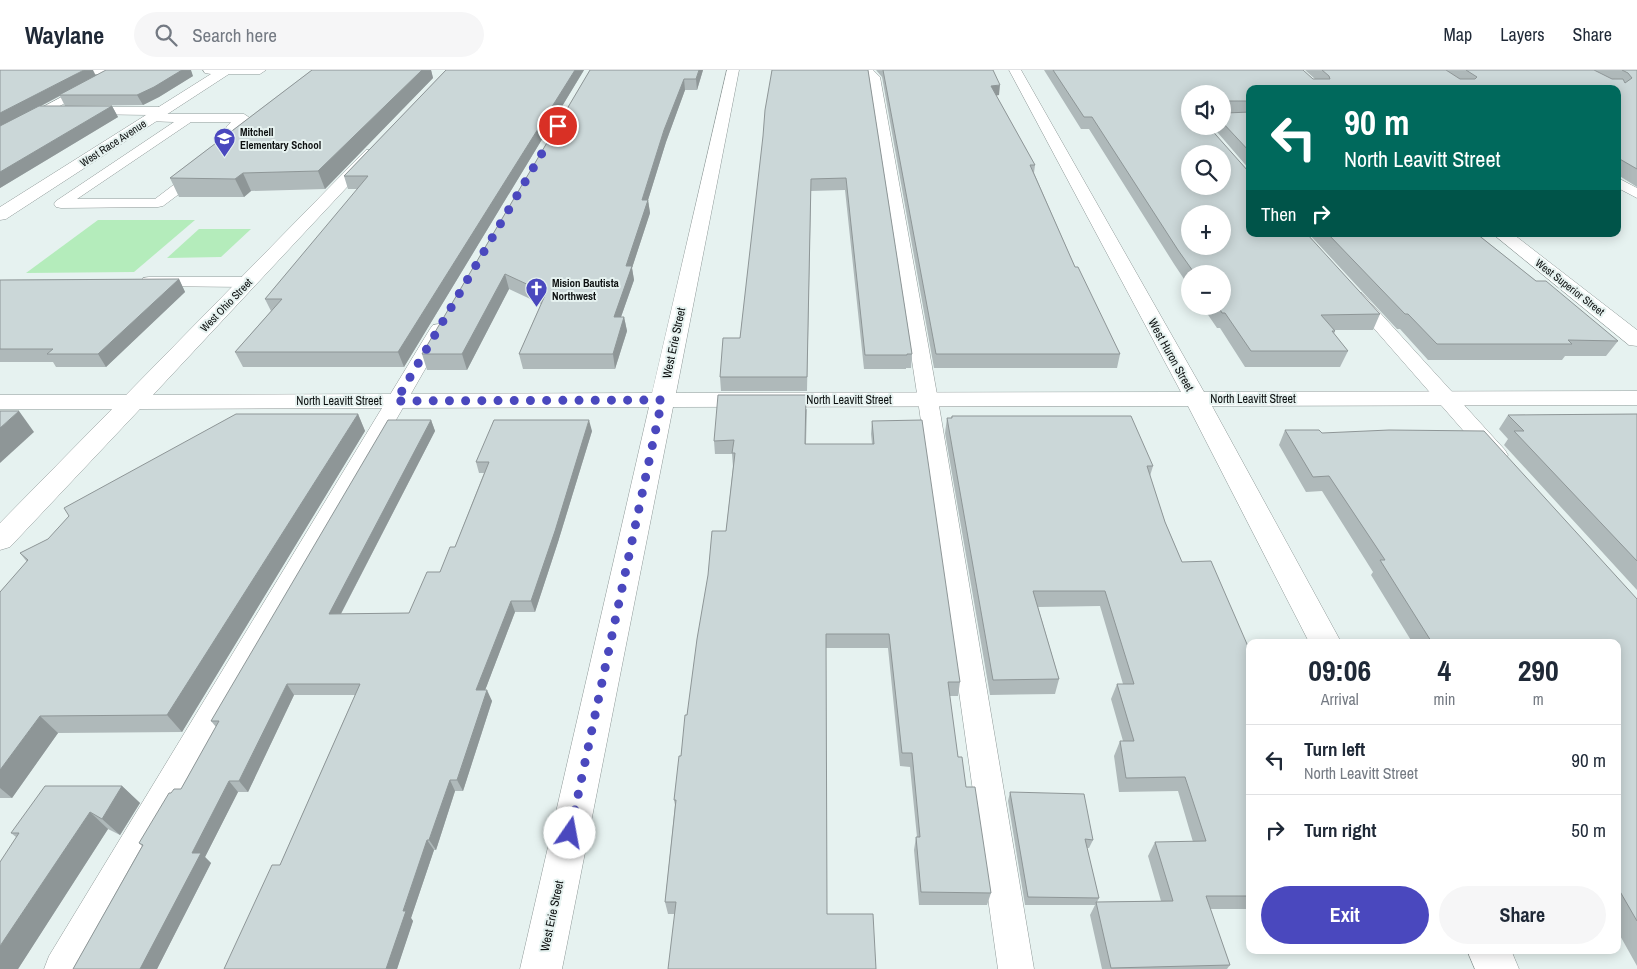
<!DOCTYPE html>
<html lang="en">
<head>
<meta charset="utf-8">
<style>
  :root { --surface:#fff; --page:#f6f6f7; --text:#1f2937; --muted:#747a83; --line:#e0e1e3; --accent:#4a48be }
  body { margin:0; font-family:"Archivo Narrow",sans-serif; background:var(--page); color:var(--text); height:100vh; display:flex; flex-direction:column; font-size:19px; white-space:nowrap }
  * { box-sizing:border-box; margin:0 }
  p { font-size:16px; color:var(--muted) }
  .icon { flex:none; width:28px; height:28px; fill:none; stroke:currentColor; stroke-width:2; stroke-linecap:round; stroke-linejoin:round }
  .map { position:relative; flex:1; overflow:hidden }
  .side { position:absolute; left:1246px; top:569px; width:375px; height:315px; display:flex; flex-direction:column; background:var(--surface); border-radius:10px; box-shadow:0 2px 12px #0003 }
  .side>* { flex:none }
  .banner { position:absolute; left:1246px; top:15px; width:375px; height:152px; border-radius:10px; box-shadow:0 2px 12px #0003; background:#00695c; color:#fff; overflow:hidden }
  .buttons { position:absolute; left:1181px; top:15px; display:grid; gap:10px }
  .buttons a { display:grid; place-items:center; width:50px; height:50px; border-radius:50%; background:var(--surface); box-shadow:0 2px 12px #0003; font-size:25px }
  .pin { position:absolute; display:grid; place-items:center; width:42px; height:42px; color:#fff; margin:-21px; border:2px solid #fff; border-radius:50%; box-shadow:0 1px 5px #0007 }
  .me { position:absolute; width:55px; margin:-28px; rotate:12deg; stroke-linejoin:round; filter:drop-shadow(0 0 4px #0008) }
  .turn { display:flex; align-items:center; gap:18px; height:105px; padding:0 15px; font-size:22px }
  .turn .icon { width:65px; height:65px; stroke-width:2.5 }
  .turn b { display:block; font-size:35px; line-height:42px }
  .then { display:flex; align-items:center; height:48px; padding:0 15px; background:#0003; gap:10px; font-size:19px }
  .eta { display:flex; justify-content:space-evenly; align-items:center; height:85px; text-align:center }
  .eta b { font-size:30px; font-weight:800; line-height:35px }
  .primary-button { display:flex; gap:10px; margin-top:auto; padding:10px 15px }
  .primary-button a { flex:1; height:58px; border-radius:30px; background:var(--accent); color:#fff; font-size:20px; font-weight:800; line-height:58px; text-align:center }
  .primary-button a+a { background:var(--page); color:var(--text) }
  ul { padding:0; list-style:none }
  li { display:flex; align-items:center; gap:15px; height:70px; padding:0 15px; border-top:1px solid var(--line) }
  li div { flex:1 }
  li b { display:block; font-size:19px }
  li em { font-style:normal }
  header { display:flex; align-items:center; gap:30px; box-sizing:border-box; height:70px; padding:0 25px; background:var(--surface); border-bottom:1px solid var(--line) }
  header strong { font-size:24px }
  nav { display:flex; gap:28px; margin-inline-start:auto; font-size:18px }
  .search { width:350px; height:45px; background:var(--page); display:flex; align-items:center; gap:12px; box-sizing:border-box; padding:0 18px; border-radius:28px; color:var(--muted); font-size:19px }
  .map>svg:first-child { display:block }
  .green { fill:#b4ecbb }
  .lines { fill:none; stroke-linecap:round; stroke-linejoin:round }
  .lane-casing { stroke:#8f9998; stroke-width:1 }
  .street-casing { stroke:#8f9998; stroke-width:1 }
  .lane { fill:#fff; fill-rule:evenodd }
  .street { fill:#fff; fill-rule:evenodd }
  .wall { fill:#afb9ba }
  .shaded-wall { fill:#8e9697 }
  .building { fill:#cbd7d8; stroke:#8e9697; fill-rule:evenodd }
  .route { stroke:#4a48be; stroke-width:9; stroke-dasharray:0 16.2 }
  .labels { text-anchor:middle; dominant-baseline:central; stroke-width:4; stroke-linejoin:round; paint-order:stroke }
  .far-poi-label { font-size:11px; font-weight:bold; fill:#0d1010; stroke:#e6f2f0; text-anchor:start }
  .far-street-label { font-size:11px; fill:#0d1010; stroke:#e6f2f0 }
  .street-label { font-size:12px; fill:#0d1010; stroke:#e6f2f0 }
</style>
</head>
<body>
<header>
<strong>Waylane</strong>
<div class="search"><svg class="icon" aria-label="search" viewBox="0 0 24 24"><circle cx="10" cy="10" r="6"/><path d="M15 15l6 6"/></svg>Search here</div>
<nav><a>Map</a><a>Layers</a><a>Share</a></nav>
</header>
<div class="map">
<svg width="1637" height="899" viewBox="0 0 1637 899">
  <rect width="100%" height="100%" fill="#e6f2f0"/>
  <g class="green">
    <polygon points="98,150 195,150 134,202 26,203"/>
    <polygon points="199,159 251,159 221,187 167,188"/>
  </g>
  <g class="lines">
    <defs>
      <g id="lane">
        <polygon points="112,0 125,0 0,69 0,60"/>
        <polygon points="862,0 873,0 880,7 938,330 1034,899 998,899 918,330 869,8"/>
        <polygon points="82,37 163,37 169,41 164,44 244,44 250,48 241,56 253,60 255,63 239,77 234,78 228,74 240,64 228,60 226,57 231,52 191,52 77,129 155,129 197,97 207,97 209,100 207,103 163,136 158,137 61,138 56,137 54,134 56,131 174,52 147,51 145,48 150,45 78,44 76,41"/>
        <polygon points="1618,108 1637,118 1637,128 1618,118"/>
        <polygon points="149,207 248,207 254,208 256,212 254,216 248,217 143,216 141,212 143,208"/>
        <polygon points="1356,222 1362,223 1505,380 1508,385 1505,390 1497,392 1489,390 1350,231 1347,227 1350,223"/>
        <polygon points="439,254 445,255 448,259 82,899 44,899 49,886 430,259 433,255"/>
      </g>
      <g id="street">
        <polygon points="0,0 149,0 143,4 0,5"/>
        <polygon points="203,0 266,0 260,4 229,4 6,149 0,150 0,137 211,4 205,3"/>
        <polygon points="727,0 739,0 676,323 1181,322 1009,0 1021,0 1204,322 1637,321 1637,335 1212,336 1341,572 1309,572 1188,336 673,337 562,899 520,899 649,337 140,339 10,477 0,480 0,453 112,339 0,339 0,325 126,325 366,80 376,80 379,83 376,86 153,325 652,323"/>
        <polygon points="1493,164 1513,164 1637,260 1637,276 1629,275"/>
        <polygon points="1467,880 1511,880 1519,899 1475,899"/>
      </g>
    </defs>
    <use href="#lane" class="lane-casing"/>
    <use href="#street" class="street-casing"/>
    <use href="#lane" class="lane"/>
    <use href="#street" class="street"/>
  </g>
  <g class="wall">
    <polygon points="0,0 96,6 193,6 159,27 143,35 65,36 60,26 41,36 112,36 118,47 0,118"/>
    <polygon points="312,0 431,0 433,8 325,119 251,121 244,127 179,127 170,108"/>
    <polygon points="446,0 584,0 404,297 243,297 235,282 271,241 265,229 358,119 348,119 344,106"/>
    <polygon points="590,0 703,0 697,20 685,20 666,72 648,130 650,143 632,198 634,210 621,247 624,247 627,261 615,299 523,299 519,284 541,234 509,219 467,300 427,300 422,284"/>
    <polygon points="772,0 868,0 912,284 911,298 906,298 906,299 864,299 845,120 811,121 807,321 721,321 720,307 740,268"/>
    <polygon points="876,0 993,0 999,25 996,25 1035,95 1034,103 1075,197 1120,284 1117,298 934,298 882,7"/>
    <polygon points="1044,0 1303,0 1313,9 1315,9 1305,0 1637,0 1637,117 1618,105 1618,19 1250,19 1250,100 1212,56 1222,56 1222,24 1190,24 1190,56 1248,101 1380,244 1373,260 1334,260 1335,261 1334,264 1348,281 1340,297 1245,297 1220,258 1217,258 1202,236 1222,236 1222,204 1190,204 1190,218 1174,194 1089,59 1081,59"/>
    <polygon points="1309,164 1477,164 1536,211 1618,271 1606,286 1565,286 1562,290 1428,290 1400,259 1397,259"/>
    <polygon points="179,209 185,222 106,297 56,297 53,292 0,292 0,210"/>
    <polygon points="807,339 806,374 872,374 871,364 872,351 960,612 958,626 949,626 958,687 966,717 991,823 987,835 919,835 914,780 916,767 917,767 910,697 900,696 888,578 826,578 675,844 668,844 665,832 675,735 674,730 687,645 726,461 733,397 732,384 715,384 714,371"/>
    <polygon points="358,344 365,361 182,662 58,663 12,728 0,728 0,522 27,492 20,483"/>
    <polygon points="1637,344 1637,520 1504,375 1508,369 1499,359 1508,345"/>
    <polygon points="952,346 1153,396 1150,406 1165,452 1182,492 1250,581 1250,839 1210,839 1230,895 1227,899 1102,899 1090,845 1095,835 1025,835 1008,731 1010,722 1093,770 1089,778 1087,778 1099,828 1097,832 1161,831 1148,786 1155,772 1193,772 1178,721 1119,722 1114,686 1120,671 1123,671 1111,629 1117,614 1123,614 1100,536 1038,537 1059,609 1055,624 990,625 945,363 947,348 951,348"/>
    <polygon points="431,350 435,361 341,544 409,543 440,502 455,477 484,403 479,403 476,392 592,361 558,472 535,542 515,542 485,620 492,631 463,721 455,721 436,780 434,780 411,848 413,851 397,899 224,899 280,795 355,625 294,625 248,722 238,722 205,787 211,793 157,899 73,899 142,776 139,773 171,723 181,719 216,657 211,651"/>
    <polygon points="1285,360 1322,363 1637,529 1637,896 1618,862 1618,572 1412,572 1371,505 1373,502 1322,421 1306,422 1279,375"/>
    <polygon points="122,716 140,733 120,765 108,759 18,899 0,899 16,767 11,763"/>
  </g>
  <g class="shaded-wall">
    <polygon points="84,0 93,0 96,6 0,58 0,43"/>
    <polygon points="182,0 191,0 193,6 159,27 143,35 137,25"/>
    <polygon points="422,0 431,0 433,8 325,119 318,101"/>
    <polygon points="575,0 584,0 404,297 398,282"/>
    <polygon points="699,0 703,0 697,20 696,9"/>
    <polygon points="684,9 685,20 666,72 644,143 642,130 664,60"/>
    <polygon points="1000,15 999,25 990,27 991,16"/>
    <polygon points="112,36 118,47 0,118 0,102"/>
    <polygon points="243,103 251,121 244,127 235,109"/>
    <polygon points="648,130 650,143 632,198 634,210 616,261 614,247 626,196"/>
    <polygon points="505,204 509,219 467,300 462,284"/>
    <polygon points="179,209 185,222 106,297 98,284"/>
    <polygon points="624,247 627,261 615,299 613,284"/>
    <polygon points="19,341 34,362 0,393 0,358"/>
    <polygon points="358,344 365,361 182,662 167,645"/>
    <polygon points="431,350 435,361 335,555 329,544"/>
    <polygon points="589,350 592,361 558,472 535,542 531,531"/>
    <polygon points="511,531 515,542 481,631 476,620"/>
    <polygon points="287,614 294,625 248,722 239,711"/>
    <polygon points="487,620 492,631 463,721 457,710"/>
    <polygon points="40,646 58,663 12,728 0,718 0,700"/>
    <polygon points="450,710 455,721 436,780 429,770"/>
    <polygon points="229,711 238,722 205,787 211,793 157,899 140,899 192,783"/>
    <polygon points="122,716 140,733 120,765 102,749"/>
    <polygon points="90,742 108,759 18,899 0,899 0,876"/>
    <polygon points="427,770 434,780 411,848 413,851 397,899 386,899 403,841"/>
  </g>
  <g class="building">
    <polygon points="0,0 84,0 0,43"/>
    <polygon points="106,0 182,0 154,17 137,25 59,25"/>
    <polygon points="312,0 422,0 318,101 243,103 235,109 170,108"/>
    <polygon points="446,0 575,0 398,282 235,282 282,229 265,229 368,106 344,106"/>
    <polygon points="590,0 699,0 696,9 684,9 664,60 642,130 648,130 626,196 632,196 614,247 624,247 613,284 519,284 546,223 505,204 462,284 422,284"/>
    <polygon points="772,0 868,0 912,284 907,284 907,285 865,285 846,108 811,109 807,307 720,307 723,268 740,268 763,66 765,40"/>
    <polygon points="883,0 993,0 1000,15 991,16 1035,95 1030,95 1075,197 1078,197 1120,284 936,284"/>
    <path d="M1053,0H1303L1313,9H1330L1329,6L1322,0H1446L1460,9H1475L1477,7L1466,0H1594L1612,9H1623L1625,13L1632,8L1628,3L1622,0H1637V99L1618,88V19H1250V31H1226L1224,33L1226,43L1250,42V82L1222,52V24H1190V56H1208L1248,101H1250V164H1307L1380,244L1321,245L1335,261H1332L1348,281H1251L1225,243H1222L1218,236H1222V204H1195L1178,180L1092,47H1084ZM1190,84H1222V116H1190ZM1190,144H1222V176H1190Z"/>
    <polygon points="39,36 112,36 0,102 0,56"/>
    <polygon points="1328,164 1477,164 1536,211 1546,211 1618,271 1568,270 1572,274 1437,274 1408,244 1405,244"/>
    <polygon points="179,209 98,284 47,284 53,279 0,279 0,210"/>
    <polygon points="718,325 806,325 805,374 874,374 872,351 922,350 960,612 948,612 958,687 962,687 966,717 975,717 991,823 921,822 916,767 920,767 912,683 902,683 889,564 826,564 827,844 873,844 876,899 668,899 676,832 665,832 676,730 674,730 679,686 681,686 685,645 687,645 697,569 708,505 712,461 726,461 735,383 732,383 734,370 714,371"/>
    <polygon points="0,341 19,341 0,358"/>
    <polygon points="236,344 358,344 167,645 40,646 0,700 0,522 28,490 20,483 48,469 69,446 64,438"/>
    <polygon points="1637,344 1637,491 1514,361 1524,361 1508,345"/>
    <polygon points="952,346 1131,346 1153,396 1147,396 1165,452 1182,492 1211,491 1250,581 1250,826 1206,826 1230,895 1111,898 1096,832 1173,831 1155,772 1206,771 1185,707 1126,708 1120,671 1134,671 1117,614 1134,614 1105,521 1033,521 1059,609 993,610 947,348 952,348"/>
    <polygon points="388,350 431,350 329,544 409,543 427,502 440,502 450,477 455,477 489,392 476,392 494,350 589,350 555,461 531,531 511,531 476,620 487,620 457,710 450,710 429,770 427,770 403,841 406,841 386,899 224,899 272,795 280,795 360,614 287,614 239,711 229,711 192,783 201,783 140,899 73,899 143,775 139,773 169,723 171,723 174,719 181,719 219,651 211,651"/>
    <polygon points="1285,360 1319,360 1322,363 1389,360 1484,361 1637,529 1637,851 1618,818 1618,572 1423,572 1422,571 1431,571 1380,490 1385,490 1329,406 1313,407"/>
    <polygon points="45,716 122,716 102,749 90,742 0,876 0,792 19,763 11,763"/>
    <polygon points="1010,722 1084,724 1093,770 1085,769 1099,828 1028,827"/>
  </g>
  <g class="lines">
    <polyline class="route" points="558,56 396,331 662,330 570,763"/>
  </g>
  <defs>
    <symbol id="school-pin" viewBox="-11 -11 22 30"><path d="M0 17L-7.5 6A9.5 9.5 0 1 1 7.5 6Z" fill="#4a48be" stroke="#e6f2f0"/><path d="M0-5L7-2L0 1L-7-2ZM-4 1L0 2.5L4 1V4Q0 6-4 4Z" fill="#fff"/></symbol>
    <symbol id="church-pin" viewBox="-11 -11 22 30"><path d="M0 17L-7.5 6A9.5 9.5 0 1 1 7.5 6Z" fill="#4a48be" stroke="#e6f2f0"/><path d="M-1.2-6h2.4v3.5h3.3v2.4h-3.3V6h-2.4V-.1h-3.3v-2.4h3.3Z" fill="#fff"/></symbol>
  </defs>
  <g fill-rule="evenodd">
    <use href="#school-pin" x="212" y="56" width="25" height="34"/>
    <use href="#church-pin" x="524" y="206" width="25" height="34"/>
  </g>
  <g class="labels">
    <g class="far-poi-label">
      <text x="240" y="62">Mitchell<tspan x="240" dy="13">Elementary School</tspan></text>
      <text x="552" y="213">Mision Bautista<tspan x="552" dy="13">Northwest</tspan></text>
    </g>
    <g class="far-street-label">
      <text transform="translate(113 73) rotate(-33)">West Race Avenue</text>
      <text transform="translate(1570 217) rotate(38)">West Superior Street</text>
      <text transform="translate(226 235) rotate(-46)">West Ohio Street</text>
    </g>
    <g class="street-label">
      <text transform="translate(674 273) rotate(-78)">West Erie Street</text>
      <text transform="translate(1171 285) rotate(61)">West Huron Street</text>
      <text x="1253" y="329">North Leavitt Street</text>
      <text x="849" y="330">North Leavitt Street</text>
      <text x="339" y="331">North Leavitt Street</text>
      <text transform="translate(552 846) rotate(-78)">West Erie Street</text>
    </g>
  </g>
</svg>
<div class="buttons">
<a><svg class="icon" aria-label="sound" viewBox="0 0 24 24"><path d="M4 9h4l5-4v14l-5-4H4zM17 9q2 3 0 6"/></svg></a>
<a><svg class="icon" aria-label="search" viewBox="0 0 24 24"><circle cx="10" cy="10" r="6"/><path d="M15 15l6 6"/></svg></a>
<a>+</a>
<a>−</a>
</div>
<div class="pin" style="left:558px;top:56px;background:#d93025"><svg class="icon" aria-label="arrive" viewBox="0 0 24 24"><path d="M6 21V4h12l-3 4 3 4H6"/></svg></div>
<svg class="me" style="left:570px;top:763px" viewBox="-20 -20 40 40"><circle r="19" fill="#fff"/><path d="M0-13L10 11 0 6-10 11z" fill="#4a48be"/></svg>
<div class="banner">
<div class="turn"><svg class="icon" aria-label="left" viewBox="0 0 24 24"><path d="M17 20v-9H6M10 6l-5 5 5 5"/></svg><div><b>90 m</b>North Leavitt Street</div></div>
<div class="then">Then<svg class="icon" aria-label="right" viewBox="0 0 24 24"><path d="M7 20v-9h11M14 6l5 5-5 5"/></svg></div>
</div>
<section class="side">
<div class="eta">
<div><b>09:06</b><p>Arrival</p></div>
<div><b>4</b><p>min</p></div>
<div><b>290</b><p>m</p></div>
</div>
<ul>
<li><svg class="icon" aria-label="left" viewBox="0 0 24 24"><path d="M17 20v-9H6M10 6l-5 5 5 5"/></svg><div><b>Turn left</b><p>North Leavitt Street</p></div><em>90 m</em></li>
<li><svg class="icon" aria-label="right" viewBox="0 0 24 24"><path d="M7 20v-9h11M14 6l5 5-5 5"/></svg><div><b>Turn right</b></div><em>50 m</em></li>
</ul>
<div class="primary-button"><a>Exit</a><a>Share</a></div>
</section>
</div>
</body>
</html>
